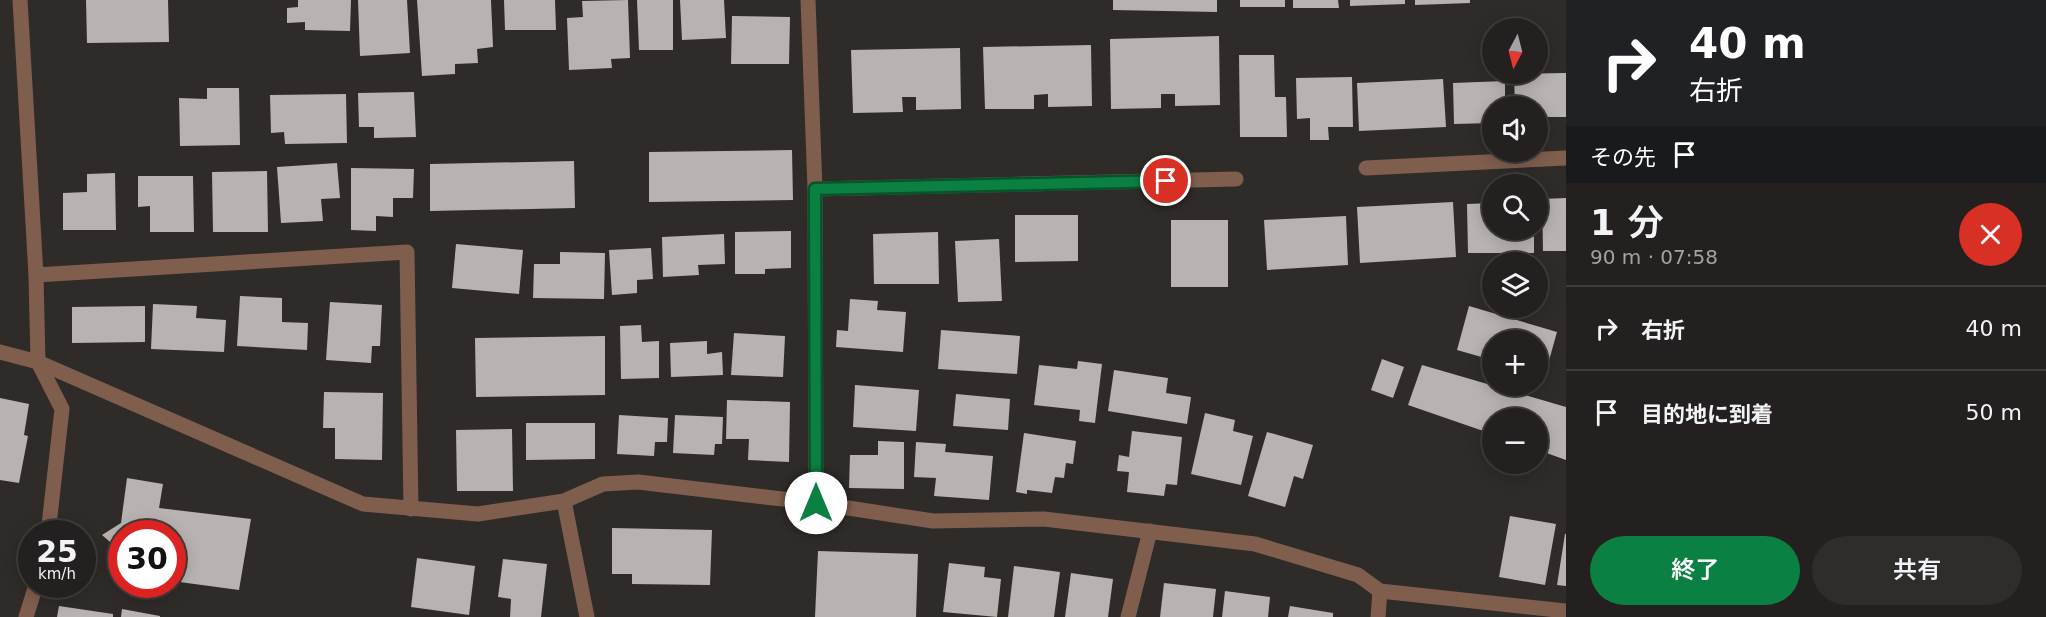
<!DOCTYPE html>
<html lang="ja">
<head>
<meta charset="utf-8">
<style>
  :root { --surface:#23201f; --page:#2f2d2c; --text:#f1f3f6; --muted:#a3a3a4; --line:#403e3d; --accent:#0b8043 }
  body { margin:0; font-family:"DejaVu Sans","Noto Sans JP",sans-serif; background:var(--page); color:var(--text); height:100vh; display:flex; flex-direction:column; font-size:22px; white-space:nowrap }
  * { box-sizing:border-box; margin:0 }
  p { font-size:20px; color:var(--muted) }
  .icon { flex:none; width:33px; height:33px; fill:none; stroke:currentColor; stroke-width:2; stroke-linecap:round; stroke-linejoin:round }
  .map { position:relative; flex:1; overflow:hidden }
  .side { display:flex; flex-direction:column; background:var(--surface); width:480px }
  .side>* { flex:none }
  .banner { background:#202124; color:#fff; overflow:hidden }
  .needle { width:39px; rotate:187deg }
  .controls { position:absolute; left:1482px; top:18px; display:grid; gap:12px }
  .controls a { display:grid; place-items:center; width:66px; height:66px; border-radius:50%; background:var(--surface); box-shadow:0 3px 15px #0003,0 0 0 2px var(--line); font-size:30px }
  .speed { position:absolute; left:18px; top:520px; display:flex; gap:12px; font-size:30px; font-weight:700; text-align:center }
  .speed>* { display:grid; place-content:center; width:78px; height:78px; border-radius:50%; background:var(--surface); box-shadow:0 3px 15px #0003,0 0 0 2px var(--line); line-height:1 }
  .speed small { font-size:15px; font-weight:400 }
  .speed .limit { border:9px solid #d22; background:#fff; color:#111 }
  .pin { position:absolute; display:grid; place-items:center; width:51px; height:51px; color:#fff; margin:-26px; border:3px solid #fff; border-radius:50%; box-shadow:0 2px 6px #0007 }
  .me { position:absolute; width:66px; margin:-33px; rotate:0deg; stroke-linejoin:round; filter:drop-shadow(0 0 4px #0008) }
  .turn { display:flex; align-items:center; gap:21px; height:126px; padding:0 24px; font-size:27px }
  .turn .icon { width:78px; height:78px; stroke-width:2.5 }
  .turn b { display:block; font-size:42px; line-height:51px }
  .then { display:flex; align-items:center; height:57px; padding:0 24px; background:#0003; gap:12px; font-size:22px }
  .round { display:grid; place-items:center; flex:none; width:63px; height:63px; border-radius:32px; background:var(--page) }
  .headline { display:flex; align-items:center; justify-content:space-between; height:102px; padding:0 24px }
  h1 { font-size:36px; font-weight:600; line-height:45px }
  .action { display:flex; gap:12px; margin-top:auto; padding:12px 24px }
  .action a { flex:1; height:69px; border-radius:36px; background:var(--accent); color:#fff; font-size:24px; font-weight:600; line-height:69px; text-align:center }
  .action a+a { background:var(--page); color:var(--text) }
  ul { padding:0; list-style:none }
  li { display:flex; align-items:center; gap:18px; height:84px; padding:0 24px; border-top:2px solid var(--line) }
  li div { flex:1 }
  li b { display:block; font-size:22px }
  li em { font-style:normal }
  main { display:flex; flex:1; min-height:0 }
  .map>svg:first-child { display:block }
  .building { fill:#b8b3b0 }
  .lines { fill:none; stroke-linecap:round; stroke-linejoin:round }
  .minor { stroke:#7f5e4d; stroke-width:15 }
  .route-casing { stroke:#07532c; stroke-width:15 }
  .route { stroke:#0b8043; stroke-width:10 }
</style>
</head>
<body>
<main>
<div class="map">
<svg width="1566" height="617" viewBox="0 0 1566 617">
  <rect width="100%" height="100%" fill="#2f2b29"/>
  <g class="building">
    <polygon points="86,0 168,0 169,42 87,43"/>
    <polygon points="298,0 351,0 350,31 305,30 305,22 287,23 287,8 298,7"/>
    <polygon points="358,0 407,0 410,53 360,56"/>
    <polygon points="417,0 491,0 493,47 477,49 478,63 455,64 455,74 422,76"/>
    <polygon points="504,0 555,0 556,30 505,30"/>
    <polygon points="628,0 630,58 611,59 612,68 569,70 567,18 583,17 582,1"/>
    <polygon points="637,0 673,0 673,50 639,50"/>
    <polygon points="680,0 724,0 726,38 682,40"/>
    <polygon points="1113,0 1217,0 1217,12 1113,10"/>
    <rect x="1240" y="0" width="45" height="7"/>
    <polygon points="1293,0 1338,0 1339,8 1293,8"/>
    <polygon points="1350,0 1405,0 1405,4 1350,6"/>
    <polygon points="1415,0 1470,0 1470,3 1415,5"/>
    <polygon points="732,16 790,17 789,64 731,64"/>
    <polygon points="1219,36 1220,105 1175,106 1175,94 1161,94 1161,108 1111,109 1110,39"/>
    <polygon points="1091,45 1092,106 1048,107 1048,94 1034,95 1034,109 985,109 983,47"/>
    <polygon points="960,48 961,109 916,110 916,97 902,97 903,112 853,113 851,50"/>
    <polygon points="1239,55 1274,55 1275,97 1286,97 1287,137 1240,137"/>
    <polygon points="1566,73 1566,117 1538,117 1538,106 1515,106 1514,74"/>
    <polygon points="1352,77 1353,127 1328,127 1329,140 1310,140 1310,118 1297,119 1296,78"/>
    <polygon points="1443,79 1446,127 1359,131 1357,83"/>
    <polygon points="1505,81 1505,106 1492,106 1492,123 1454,124 1453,83"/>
    <polygon points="207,88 239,88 240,145 180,146 179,98 207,99"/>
    <polygon points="414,92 416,137 374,138 374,127 359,127 358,93"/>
    <polygon points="346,94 347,143 285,144 284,132 271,133 270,95"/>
    <polygon points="792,150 793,200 649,202 649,152"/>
    <polygon points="574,161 575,208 430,211 430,164"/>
    <polygon points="337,163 340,198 321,199 323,221 281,223 277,167"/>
    <polygon points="351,168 414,169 413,198 393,198 393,217 376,216 376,231 351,230"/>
    <polygon points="267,171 268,232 213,232 212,172"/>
    <polygon points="115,173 116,230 63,230 63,193 87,192 87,174"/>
    <polygon points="138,176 193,176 194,232 150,232 150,206 138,207"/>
    <polygon points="1566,198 1566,251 1543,251 1542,199"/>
    <polygon points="1453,202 1456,257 1360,263 1357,207"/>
    <polygon points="1492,203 1492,230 1534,230 1534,253 1468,253 1467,204"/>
    <polygon points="1015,215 1078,215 1078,261 1015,262"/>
    <polygon points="1346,216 1348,265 1267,270 1264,220"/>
    <rect x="1171" y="220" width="57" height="67"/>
    <polygon points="791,231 791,268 765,269 765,274 735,274 735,232"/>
    <polygon points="938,232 939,284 874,284 873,234"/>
    <polygon points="724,234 725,264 698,265 699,275 663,277 662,237"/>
    <polygon points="999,239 1002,301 958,302 955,241"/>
    <polygon points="456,244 523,250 519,294 452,288"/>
    <polygon points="651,248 653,279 637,280 637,293 612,295 609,250"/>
    <polygon points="560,252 605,253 604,299 533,298 534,264 560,264"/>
    <polygon points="240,296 282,298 282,322 308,323 307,350 237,346"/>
    <polygon points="850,299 878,301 877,310 906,312 903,352 836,347 837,330 848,331"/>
    <polygon points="330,302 382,305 380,346 372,346 371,363 326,360"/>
    <polygon points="153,304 197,306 196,318 226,320 224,352 151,349"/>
    <polygon points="145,306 145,342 72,343 72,307"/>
    <polygon points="1469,306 1557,332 1545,375 1538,373 1538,340 1492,340 1492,360 1457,350"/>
    <polygon points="641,325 642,342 659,341 659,378 621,379 620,326"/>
    <polygon points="941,330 1020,336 1017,374 938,369"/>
    <polygon points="734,333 785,336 783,377 731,375"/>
    <polygon points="605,336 605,395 476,397 475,338"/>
    <polygon points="707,341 707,354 722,352 723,375 671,377 670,343"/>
    <polygon points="1382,359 1404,367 1393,398 1371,390"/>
    <polygon points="1078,361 1102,364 1095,423 1079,421 1080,410 1034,405 1039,365 1077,369"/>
    <polygon points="1422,365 1566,407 1566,460 1538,450 1538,418 1492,418 1492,434 1408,405"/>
    <polygon points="1114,370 1168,378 1166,393 1191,397 1187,424 1108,411"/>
    <polygon points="855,385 919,390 916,431 853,427"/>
    <polygon points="324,392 383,393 382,460 335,459 335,428 323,428"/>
    <polygon points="956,394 1010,399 1008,430 953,426"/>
    <polygon points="0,398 29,404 24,435 28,436 19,483 0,480"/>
    <polygon points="727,400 790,402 789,462 748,460 749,439 726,439"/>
    <polygon points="1205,413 1235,420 1233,431 1253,436 1241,485 1191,474"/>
    <polygon points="619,415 668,418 667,442 655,442 654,456 617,454"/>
    <polygon points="675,415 723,417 722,444 715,444 714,455 673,453"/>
    <polygon points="526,423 595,423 595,459 526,460"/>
    <polygon points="512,429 513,491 457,491 456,430"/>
    <polygon points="1132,431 1182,437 1177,485 1166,484 1164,496 1127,492 1129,472 1117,471 1119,455 1129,457"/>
    <polygon points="1267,432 1313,445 1303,479 1294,476 1285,507 1248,496"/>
    <polygon points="1024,433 1076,441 1073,464 1066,463 1064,478 1055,477 1052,493 1027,490 1027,494 1016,492"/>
    <polygon points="878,441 904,442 904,489 849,488 850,455 878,455"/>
    <polygon points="916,442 946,444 945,452 993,456 989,500 934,496 936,478 914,477"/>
    <polygon points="127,478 163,484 159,508 251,519 239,590 172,581 172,534 122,534 122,574 114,573 118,549 102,535 121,523"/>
    <polygon points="1510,516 1556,524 1545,585 1499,577"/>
    <polygon points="612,528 712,530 710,585 632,584 632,574 612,574"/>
    <polygon points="1565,534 1566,534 1566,586 1557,585"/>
    <polygon points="818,551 918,554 916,617 815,617"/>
    <polygon points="417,558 475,566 469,615 411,607"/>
    <polygon points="503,559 547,564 541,617 510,617 511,599 498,597"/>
    <polygon points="949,563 985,567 984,577 1001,579 997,617 943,612"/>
    <polygon points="1014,566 1060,572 1054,617 1008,617"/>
    <polygon points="1071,573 1113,579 1108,617 1065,617"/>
    <polygon points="1164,583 1216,589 1213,617 1160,617"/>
    <polygon points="1225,591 1270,597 1268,617 1222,617"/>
    <polygon points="59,606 113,614 113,617 57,617"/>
    <polygon points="1290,606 1333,613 1333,617 1288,617"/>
    <polygon points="122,609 160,616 160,617 121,617"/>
  </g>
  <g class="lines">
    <g class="minor">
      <polyline points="20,0 36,275 38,362 62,409 48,534"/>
      <polyline points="808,0 815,189 816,503"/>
      <polyline points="1366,168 1566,158"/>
      <polyline points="815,189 1236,179"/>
      <polyline points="36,275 407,252 411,509"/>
      <polyline points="0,352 38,362 363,504 478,514 564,501 603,484 638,482 816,503 933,521 1044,519 1255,544 1358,575 1380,591 1566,611"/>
      <polyline points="564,501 587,617"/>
      <polyline points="26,617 36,585"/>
      <polyline points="1128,617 1150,531"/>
      <polyline points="1378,617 1380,591"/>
    </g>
  </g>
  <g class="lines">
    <defs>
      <polyline id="route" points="816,503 815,189 1166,181"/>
    </defs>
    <use href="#route" class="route-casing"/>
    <use href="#route" class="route"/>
  </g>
</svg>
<div class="controls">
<a><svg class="needle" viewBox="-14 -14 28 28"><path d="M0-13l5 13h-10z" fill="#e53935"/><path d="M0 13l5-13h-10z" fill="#a3a3a4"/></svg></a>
<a><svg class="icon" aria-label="sound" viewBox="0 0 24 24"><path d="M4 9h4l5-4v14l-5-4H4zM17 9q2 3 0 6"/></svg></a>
<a><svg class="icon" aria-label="search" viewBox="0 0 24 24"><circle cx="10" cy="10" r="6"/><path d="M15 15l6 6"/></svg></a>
<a><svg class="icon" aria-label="layers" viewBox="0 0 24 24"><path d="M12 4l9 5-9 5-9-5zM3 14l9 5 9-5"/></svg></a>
<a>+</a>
<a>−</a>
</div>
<div class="speed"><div>25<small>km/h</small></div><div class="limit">30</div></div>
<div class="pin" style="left:1166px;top:181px;background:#d93025"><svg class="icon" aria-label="arrive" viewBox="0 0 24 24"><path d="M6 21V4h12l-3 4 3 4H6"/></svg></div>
<svg class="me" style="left:816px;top:503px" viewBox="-20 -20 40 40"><circle r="19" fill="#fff"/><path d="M0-13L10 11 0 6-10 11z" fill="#0b8043"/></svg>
</div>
<section class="side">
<div class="banner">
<div class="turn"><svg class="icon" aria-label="right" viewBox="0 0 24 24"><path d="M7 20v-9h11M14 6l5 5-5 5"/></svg><div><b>40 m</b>右折</div></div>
<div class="then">その先<svg class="icon" aria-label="arrive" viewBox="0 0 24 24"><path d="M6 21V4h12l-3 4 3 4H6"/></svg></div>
</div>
<div class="headline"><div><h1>1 分</h1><p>90 m · 07:58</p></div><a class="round" style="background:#d93025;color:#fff"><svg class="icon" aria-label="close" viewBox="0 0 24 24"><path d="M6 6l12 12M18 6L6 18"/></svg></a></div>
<ul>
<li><svg class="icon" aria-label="right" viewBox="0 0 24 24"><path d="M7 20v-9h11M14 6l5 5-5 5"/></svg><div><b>右折</b></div><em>40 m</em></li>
<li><svg class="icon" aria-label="arrive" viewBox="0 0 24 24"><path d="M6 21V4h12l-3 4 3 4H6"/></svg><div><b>目的地に到着</b></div><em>50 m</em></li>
</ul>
<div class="action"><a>終了</a><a>共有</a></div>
</section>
</main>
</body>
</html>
